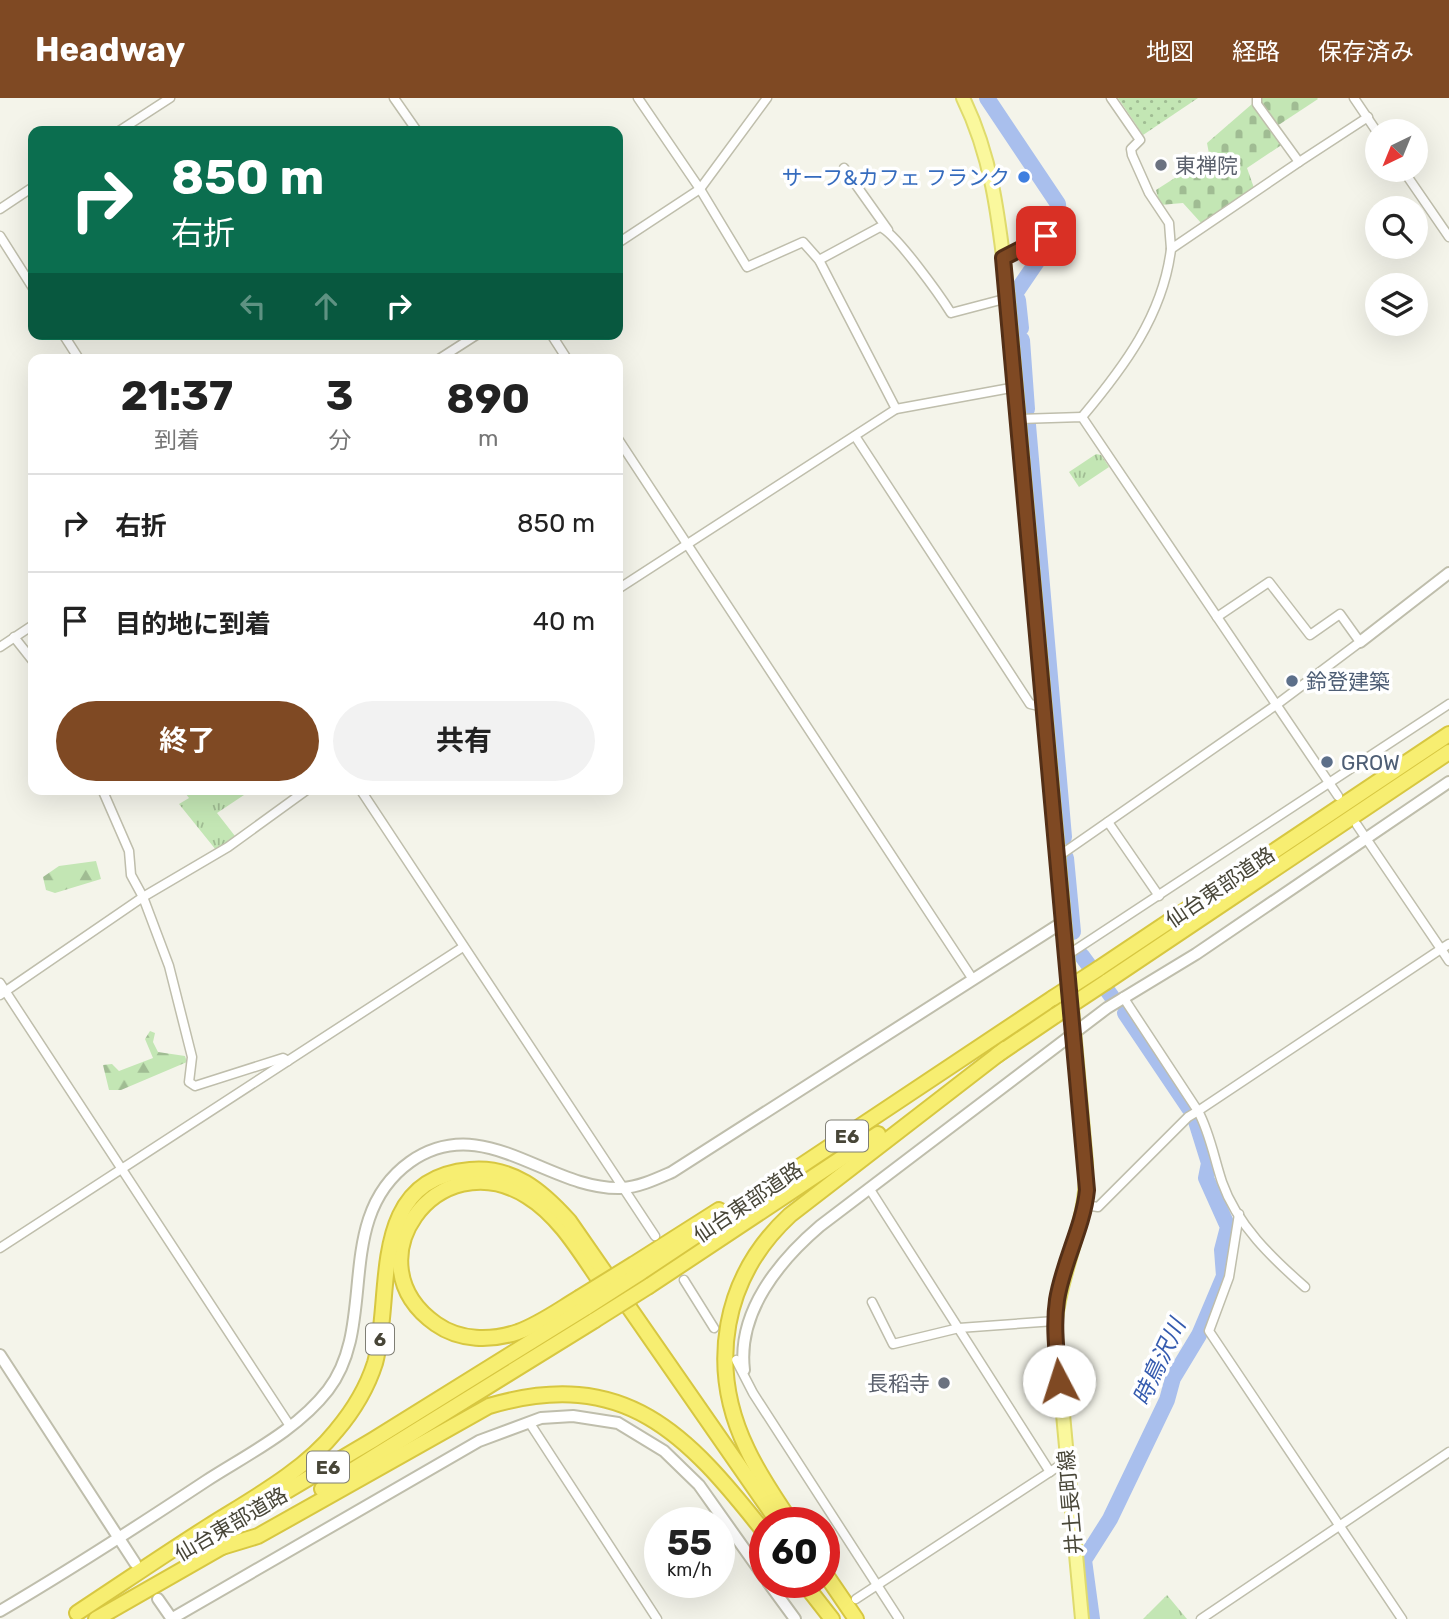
<!DOCTYPE html>
<html lang="ja">
<head>
<meta charset="utf-8">
<style>
  :root { --surface:#fff; --page:#f2f2f2; --text:#222; --muted:#767676; --line:#e0e0e0; --accent:#7f4923 }
  body { margin:0; font-family:Rubik,"Noto Sans JP",sans-serif; background:var(--page); color:var(--text); height:100vh; display:flex; flex-direction:column; font-size:26px; white-space:nowrap }
  * { box-sizing:border-box; margin:0 }
  p { font-size:23px; color:var(--muted) }
  .icon { flex:none; width:38px; height:38px; fill:none; stroke:currentColor; stroke-width:2; stroke-linecap:round; stroke-linejoin:round }
  .map { position:relative; flex:1; overflow:hidden }
  .details { position:absolute; left:28px; top:256px; width:595px; height:441px; display:flex; flex-direction:column; background:var(--surface); border-radius:14px; box-shadow:0 7px 28px #0002 }
  .details>* { flex:none }
  .guide { position:absolute; left:28px; top:28px; width:595px; height:214px; border-radius:14px; box-shadow:0 7px 28px #0002; background:#0b6e4f; color:#fff; overflow:hidden }
  .needle { width:46px; rotate:223deg }
  .fabs { position:absolute; left:1365px; top:21px; display:grid; gap:14px }
  .fabs a { display:grid; place-items:center; width:63px; height:63px; border-radius:50%; background:var(--surface); box-shadow:0 7px 28px #0002; font-size:35px }
  .speed { position:absolute; left:644px; top:1409px; display:flex; gap:14px; font-size:35px; font-weight:700; text-align:center }
  .speed>* { display:grid; place-content:center; width:91px; height:91px; border-radius:50%; background:var(--surface); box-shadow:0 7px 28px #0002; line-height:1 }
  .speed small { font-size:18px; font-weight:400 }
  .speed .limit { border:10px solid #d22; background:#fff; color:#111 }
  .pin { position:absolute; display:grid; place-items:center; width:60px; height:60px; color:#fff; margin:-30px; border-radius:14px; box-shadow:0 4px 10px #0006 }
  .me { position:absolute; width:77px; margin:-38px; rotate:355deg; stroke-linejoin:round; filter:drop-shadow(0 0 5px #0008) }
  .turn { display:flex; align-items:center; gap:24px; height:147px; padding:0 28px; font-size:32px }
  .turn .icon { width:91px; height:91px; stroke-width:2.5 }
  .turn b { display:block; font-size:49px; line-height:60px }
  .lanes { display:flex; align-items:center; height:66px; padding:0 28px; background:#0003; justify-content:center; gap:35px; direction:ltr }
  .lanes .off { opacity:.35 }
  .eta { display:flex; justify-content:space-evenly; align-items:center; height:119px; text-align:center }
  .eta b { font-size:42px; font-weight:700; line-height:49px }
  .primary-button { display:flex; gap:14px; margin-top:auto; padding:14px 28px }
  .primary-button a { flex:1; height:80px; border-radius:42px; background:var(--accent); color:#fff; font-size:28px; font-weight:700; line-height:80px; text-align:center }
  .primary-button a+a { background:var(--page); color:var(--text) }
  ul { padding:0; list-style:none }
  li { display:flex; align-items:center; gap:21px; height:98px; padding:0 28px; border-top:2px solid var(--line) }
  li div { flex:1 }
  li b { display:block; font-size:26px }
  li em { font-style:normal }
  header { display:flex; align-items:center; gap:42px; box-sizing:border-box; height:98px; padding:0 35px; background:var(--accent); color:#fff }
  header strong { font-size:33px }
  nav { display:flex; gap:38px; margin-inline-start:auto; font-size:24px }
  .map>svg:first-child { display:block }
  .grass { fill:url(#grass-tufts) }
  .forest { fill:url(#forest-firs) }
  .cemetery { fill:url(#cemetery-stones) }
  .park { fill:url(#park-dots) }
  .lines { fill:none; stroke-linecap:round; stroke-linejoin:round }
  .river { stroke:#a9bfed; stroke-width:16 }
  .minor-casing { stroke:#bfbeac; stroke-width:11 }
  .tertiary-casing { stroke:#bfbeac; stroke-width:14 }
  .primary-casing { stroke:#dfdb6d; stroke-width:16 }
  .motorway-casing { stroke:#d7c741; stroke-width:18 }
  .minor { stroke:#fff; stroke-width:8 }
  .tertiary { stroke:#fff; stroke-width:10 }
  .primary { stroke:#faf89d; stroke-width:12 }
  .motorway { stroke:#f7ee71; stroke-width:14 }
  .motorway-bridge-casing { stroke:#d7c741; stroke-width:18; stroke-linecap:butt }
  .motorway-bridge { stroke:#f7ee71; stroke-width:14 }
  .route-casing { stroke:#532f17; stroke-width:18 }
  .route { stroke:#7f4923; stroke-width:12 }
  .worship-dot { fill:#6b7280; stroke:#fff; stroke-width:2.5 }
  .shop-dot { fill:#3f7fe0; stroke:#fff; stroke-width:2.5 }
  .service-dot { fill:#5c6f8a; stroke:#fff; stroke-width:2.5 }
  .labels { text-anchor:middle; dominant-baseline:central; stroke-width:7; stroke-linejoin:round; paint-order:stroke }
  .shield { fill:#fff; stroke:#7f7e74; stroke-width:2 }
  .shield-label { font-size:19px; font-weight:bold; fill:#484638 }
  .worship-label { font-size:21px; fill:#5b616d; stroke:#fff; text-anchor:start }
  .shop-label { font-size:21px; fill:#366cbe; stroke:#fff; text-anchor:end }
  .service-label { font-size:21px; fill:#4e5e75; stroke:#fff; text-anchor:start }
  .street-label { font-size:21px; fill:#484638; stroke:#fff }
  .water-label { font-size:23px; font-style:italic; fill:#355baf; stroke:#fff }
</style>
</head>
<body>
<header>
<strong>Headway</strong>
<nav><a>地図</a><a>経路</a><a>保存済み</a></nav>
</header>
<div class="map">
<svg width="1449" height="1521" viewBox="0 0 1449 1521">
  <defs>
    <pattern id="grass-tufts" width="24" height="20" patternUnits="userSpaceOnUse" patternTransform="scale(1.75)"><rect width="24" height="20" fill="#c3e6b4"/><path d="M3 7l-1-3M5 7V3M7 7l1-3M15 17l-1-3M17 17v-4M19 17l1-3" fill="none" stroke="#a0bc93"/></pattern>
    <pattern id="forest-firs" width="22" height="20" patternUnits="userSpaceOnUse" patternTransform="scale(1.75)"><rect width="22" height="20" fill="#c3e6b4"/><path d="M5 1l3.5 6h-7zM16 11l3.5 6h-7z" fill="#a0bc93"/></pattern>
    <pattern id="cemetery-stones" width="16" height="16" patternUnits="userSpaceOnUse" patternTransform="scale(1.75)"><rect width="16" height="16" fill="#c3e6b4"/><path d="M2 7V4a2 2 0 0 1 4 0v3zM10 15v-3a2 2 0 0 1 4 0v3z" fill="#a0bc93"/></pattern>
    <pattern id="park-dots" width="8" height="8" patternUnits="userSpaceOnUse" patternTransform="scale(1.75)"><rect width="8" height="8" fill="#c3e6b4"/><path d="M2 2h.1M6 6h.1" fill="none" stroke="#a0bc93" stroke-width="1.8" stroke-linecap="round"/></pattern>
  </defs>
  <rect width="100%" height="100%" fill="#f4f4ea"/>
  <g class="grass">
    <polygon points="1096,356 1101,357 1109,369 1079,389 1069,374"/>
    <polygon points="182,691 253,691 217,715 235,738 216,752 179,706 189,700"/>
    <polygon points="1167,1497 1187,1521 1143,1521"/>
  </g>
  <g class="forest">
    <polygon points="96,763 101,781 55,795 46,792 43,779 59,768"/>
    <polygon points="150,933 155,935 153,944 158,954 185,958 187,964 121,992 109,992 103,967 112,966 119,973 153,960 145,941"/>
  </g>
  <g class="cemetery">
    <polygon points="1262,0 1317,0 1318,1 1277,28 1261,6"/>
    <polygon points="1252,6 1283,46 1247,70 1254,90 1202,126 1183,105 1160,107 1156,92 1181,76 1187,80 1210,61 1207,45"/>
  </g>
  <polygon class="park" points="1118,0 1198,0 1143,37"/>
  <g class="lines">
    <g class="river">
      <polyline points="987,0 1058,106 1059,124 1054,137"/>
      <polyline points="1017,193 1051,143"/>
      <polyline points="1018,202 1021,230"/>
      <polyline points="1022,242 1027,311"/>
      <polyline points="1028,327 1064,739"/>
      <polyline points="1066,760 1073,834"/>
      <polyline points="1082,858 1112,899"/>
      <polyline points="1125,915 1189,1010"/>
      <polyline points="1092,1521 1084,1462 1110,1421 1167,1302 1173,1280 1199,1237 1224,1178 1222,1152 1228,1129 1206,1080 1209,1065 1195,1020"/>
    </g>
    <defs>
      <g id="minor">
        <polyline points="394,0 417,33"/>
        <polyline points="638,0 700,91 747,169 803,144 819,162 896,311"/>
        <polyline points="1111,0 1140,42 1131,51 1132,57 1149,95 1169,125 1171,151 1299,64"/>
        <polyline points="1257,0 1257,6 1299,64 1368,19"/>
        <polyline points="1354,0 1377,34"/>
        <polyline points="119,33 170,0"/>
        <polyline points="844,70 888,132"/>
        <polyline points="1403,72 1449,139"/>
        <polyline points="0,111 33,89"/>
        <polyline points="0,138 33,190"/>
        <polyline points="618,145 700,91 767,0"/>
        <polyline points="1003,161 1046,138 1058,141"/>
        <path d="M819,162L880,129C895,134 941,199 951,215L1008,200"/>
        <polyline points="63,236 79,261"/>
        <polyline points="551,236 567,261"/>
        <polyline points="439,261 478,236"/>
        <path d="M1082,319C1124,269 1163,217 1171,151"/>
        <polyline points="1019,321 1082,319 1338,698"/>
        <polyline points="855,338 1030,606 1043,609"/>
        <polyline points="618,341 972,880"/>
        <polyline points="618,491 896,311 1016,289"/>
        <polyline points="14,539 33,563"/>
        <polyline points="0,549 33,527"/>
        <polyline points="102,691 129,753 131,777 143,799 169,868 192,959 189,984 195,988 283,960 288,963"/>
        <polyline points="360,691 655,1138"/>
        <polyline points="1108,724 1159,798"/>
        <polyline points="1056,760 1276,607 1360,544 1340,516 1310,537 1269,484 1217,519"/>
        <polyline points="1449,846 1441,851 1449,863"/>
        <polyline points="1066,858 1449,606"/>
        <polyline points="0,885 290,1328"/>
        <polyline points="0,897 143,799 228,749 308,691"/>
        <polyline points="1123,899 1198,1013 1441,851 1357,727"/>
        <polyline points="869,1090 1050,1374"/>
        <path d="M1085,1107L1098,1109L1188,1019L1198,1013C1210,1035 1214,1060 1222,1084C1237,1127 1272,1160 1305,1189"/>
        <polyline points="1239,1116 1229,1179 1209,1233 1402,1521"/>
        <polyline points="0,1150 463,849"/>
        <polyline points="684,1182 714,1230"/>
        <polyline points="872,1204 893,1246 959,1230 1055,1223"/>
        <polyline points="736,1262 753,1295 899,1521"/>
        <polyline points="529,1324 657,1521"/>
        <polyline points="856,1501 1065,1364"/>
        <polyline points="1201,1521 1449,1354"/>
      </g>
      <g id="tertiary">
        <polyline points="1360,544 1449,475"/>
        <polyline points="0,1257 135,1465"/>
        <path d="M744,1272C737,1214 779,1163 820,1128L1107,910L1196,856L1449,684"/>
        <polyline points="768,1484 795,1521"/>
        <polyline points="158,1501 172,1521"/>
        <path d="M0,1513C70,1472 138,1428 206,1383C248,1356 297,1332 328,1292C379,1226 332,1120 410,1064C484,1012 548,1093 622,1090C639,1089 656,1081 672,1074L1063,824"/>
        <polyline points="171,1521 479,1343 541,1320 573,1318 618,1325 664,1353 699,1387 765,1480"/>
      </g>
      <path id="primary" d="M963,0C993,61 999,124 1007,191L1086,1065C1089,1123 1060,1172 1055,1230L1082,1521"/>
      <g id="motorway">
        <polyline points="1098,871 1449,636"/>
        <polyline points="1106,884 1449,654"/>
        <polyline points="997,957 1056,917"/>
        <polyline points="634,1166 719,1112"/>
        <polyline points="640,1175 1053,900"/>
        <polyline points="649,1188 878,1036"/>
        <path d="M579,1200C559,1212 540,1226 518,1234C491,1243 460,1243 436,1226C349,1165 437,1042 527,1098C563,1120 585,1163 609,1196"/>
        <polyline points="322,1391 595,1222"/>
        <path d="M791,1424C776,1401 759,1377 747,1351C707,1268 723,1179 790,1117L1005,951"/>
        <polyline points="209,1439 373,1342 587,1209"/>
        <path d="M222,1449L258,1438L489,1308C625,1268 687,1336 765,1435"/>
        <polyline points="824,1474 856,1521"/>
        <polyline points="803,1484 832,1521"/>
        <path d="M77,1515C121,1486 165,1456 209,1428C252,1401 304,1373 336,1333C353,1313 367,1290 375,1265C394,1196 366,1081 470,1072C513,1068 542,1093 569,1123L778,1424"/>
        <polyline points="96,1521 229,1445"/>
      </g>
    </defs>
    <use href="#minor" class="minor-casing"/>
    <use href="#tertiary" class="tertiary-casing"/>
    <use href="#primary" class="primary-casing"/>
    <use href="#motorway" class="motorway-casing"/>
    <use href="#minor" class="minor"/>
    <use href="#tertiary" class="tertiary"/>
    <use href="#primary" class="primary"/>
    <use href="#motorway" class="motorway"/>
    <defs>
      <g id="motorway-bridge">
        <polyline points="1053,900 1098,871"/>
        <polyline points="1056,917 1106,884"/>
        <polyline points="579,1200 634,1166"/>
        <polyline points="587,1209 640,1175"/>
        <polyline points="595,1222 649,1188"/>
      </g>
    </defs>
    <use href="#motorway-bridge" class="motorway-bridge-casing"/>
    <use href="#motorway-bridge" class="motorway-bridge"/>
  </g>
  <g class="lines">
    <defs>
      <path id="route" d="M1046,138L1003,160L1087,1092C1083,1130 1063,1164 1057,1202C1053,1229 1057,1256 1059,1283"/>
    </defs>
    <use href="#route" class="route-casing"/>
    <use href="#route" class="route"/>
  </g>
  <g class="worship-dot">
    <circle cx="1161" cy="67" r="7"/>
    <circle cx="944" cy="1285" r="7"/>
  </g>
  <circle class="shop-dot" cx="1024" cy="79" r="7"/>
  <g class="service-dot">
    <circle cx="1292" cy="583" r="7"/>
    <circle cx="1327" cy="664" r="7"/>
  </g>
  <g class="labels">
    <g class="shield">
      <rect x="826" y="1022.5" width="42" height="31" rx="5"/>
      <rect x="366" y="1225.5" width="28" height="31" rx="5"/>
      <rect x="307" y="1353.5" width="42" height="31" rx="5"/>
    </g>
    <g class="shield-label">
      <text x="847" y="1038">E6</text>
      <text x="380" y="1241">6</text>
      <text x="328" y="1369">E6</text>
    </g>
    <g class="worship-label">
      <text x="1175" y="67">東禅院</text>
      <text x="930" y="1285" text-anchor="end">長稻寺</text>
    </g>
    <g class="shop-label">
      <text x="1010" y="79">サーフ&amp;カフェ フランク</text>
    </g>
    <g class="service-label">
      <text x="1306" y="583">鈴登建築</text>
      <text x="1341" y="664">GROW</text>
    </g>
    <g class="street-label">
      <text transform="translate(1220 789) rotate(-34)">仙台東部道路</text>
      <text transform="translate(748 1104) rotate(-34)">仙台東部道路</text>
      <text transform="translate(1070 1404) rotate(-95)">井土長町線</text>
      <text transform="translate(231 1426) rotate(-30)">仙台東部道路</text>
    </g>
    <g class="water-label">
      <text transform="translate(1159 1264) rotate(-65)">時鳥沢川</text>
    </g>
  </g>
</svg>
<div class="fabs">
<a><svg class="needle" viewBox="-14 -14 28 28"><path d="M0-13l5 13h-10z" fill="#e53935"/><path d="M0 13l5-13h-10z" fill="#767676"/></svg></a>
<a><svg class="icon" aria-label="search" viewBox="0 0 24 24"><circle cx="10" cy="10" r="6"/><path d="M15 15l6 6"/></svg></a>
<a><svg class="icon" aria-label="layers" viewBox="0 0 24 24"><path d="M12 4l9 5-9 5-9-5zM3 14l9 5 9-5"/></svg></a>
</div>
<div class="speed"><div>55<small>km/h</small></div><div class="limit">60</div></div>
<div class="pin" style="left:1046px;top:138px;background:#d93025"><svg class="icon" aria-label="arrive" viewBox="0 0 24 24"><path d="M6 21V4h12l-3 4 3 4H6"/></svg></div>
<svg class="me" style="left:1059px;top:1283px" viewBox="-20 -20 40 40"><circle r="19" fill="#fff"/><path d="M0-13L10 11 0 6-10 11z" fill="#7f4923"/></svg>
<div class="guide">
<div class="turn"><svg class="icon" aria-label="right" viewBox="0 0 24 24"><path d="M7 20v-9h11M14 6l5 5-5 5"/></svg><div><b>850 m</b>右折</div></div>
<div class="lanes"><svg class="icon off" aria-label="left" viewBox="0 0 24 24"><path d="M17 20v-9H6M10 6l-5 5 5 5"/></svg><svg class="icon off" aria-label="ahead" viewBox="0 0 24 24"><path d="M12 20V5M6 11l6-6 6 6"/></svg><svg class="icon" aria-label="right" viewBox="0 0 24 24"><path d="M7 20v-9h11M14 6l5 5-5 5"/></svg></div>
</div>
<section class="details">
<div class="eta">
<div><b>21:37</b><p>到着</p></div>
<div><b>3</b><p>分</p></div>
<div><b>890</b><p>m</p></div>
</div>
<ul>
<li><svg class="icon" aria-label="right" viewBox="0 0 24 24"><path d="M7 20v-9h11M14 6l5 5-5 5"/></svg><div><b>右折</b></div><em>850 m</em></li>
<li><svg class="icon" aria-label="arrive" viewBox="0 0 24 24"><path d="M6 21V4h12l-3 4 3 4H6"/></svg><div><b>目的地に到着</b></div><em>40 m</em></li>
</ul>
<div class="primary-button"><a>終了</a><a>共有</a></div>
</section>
</div>
</body>
</html>
